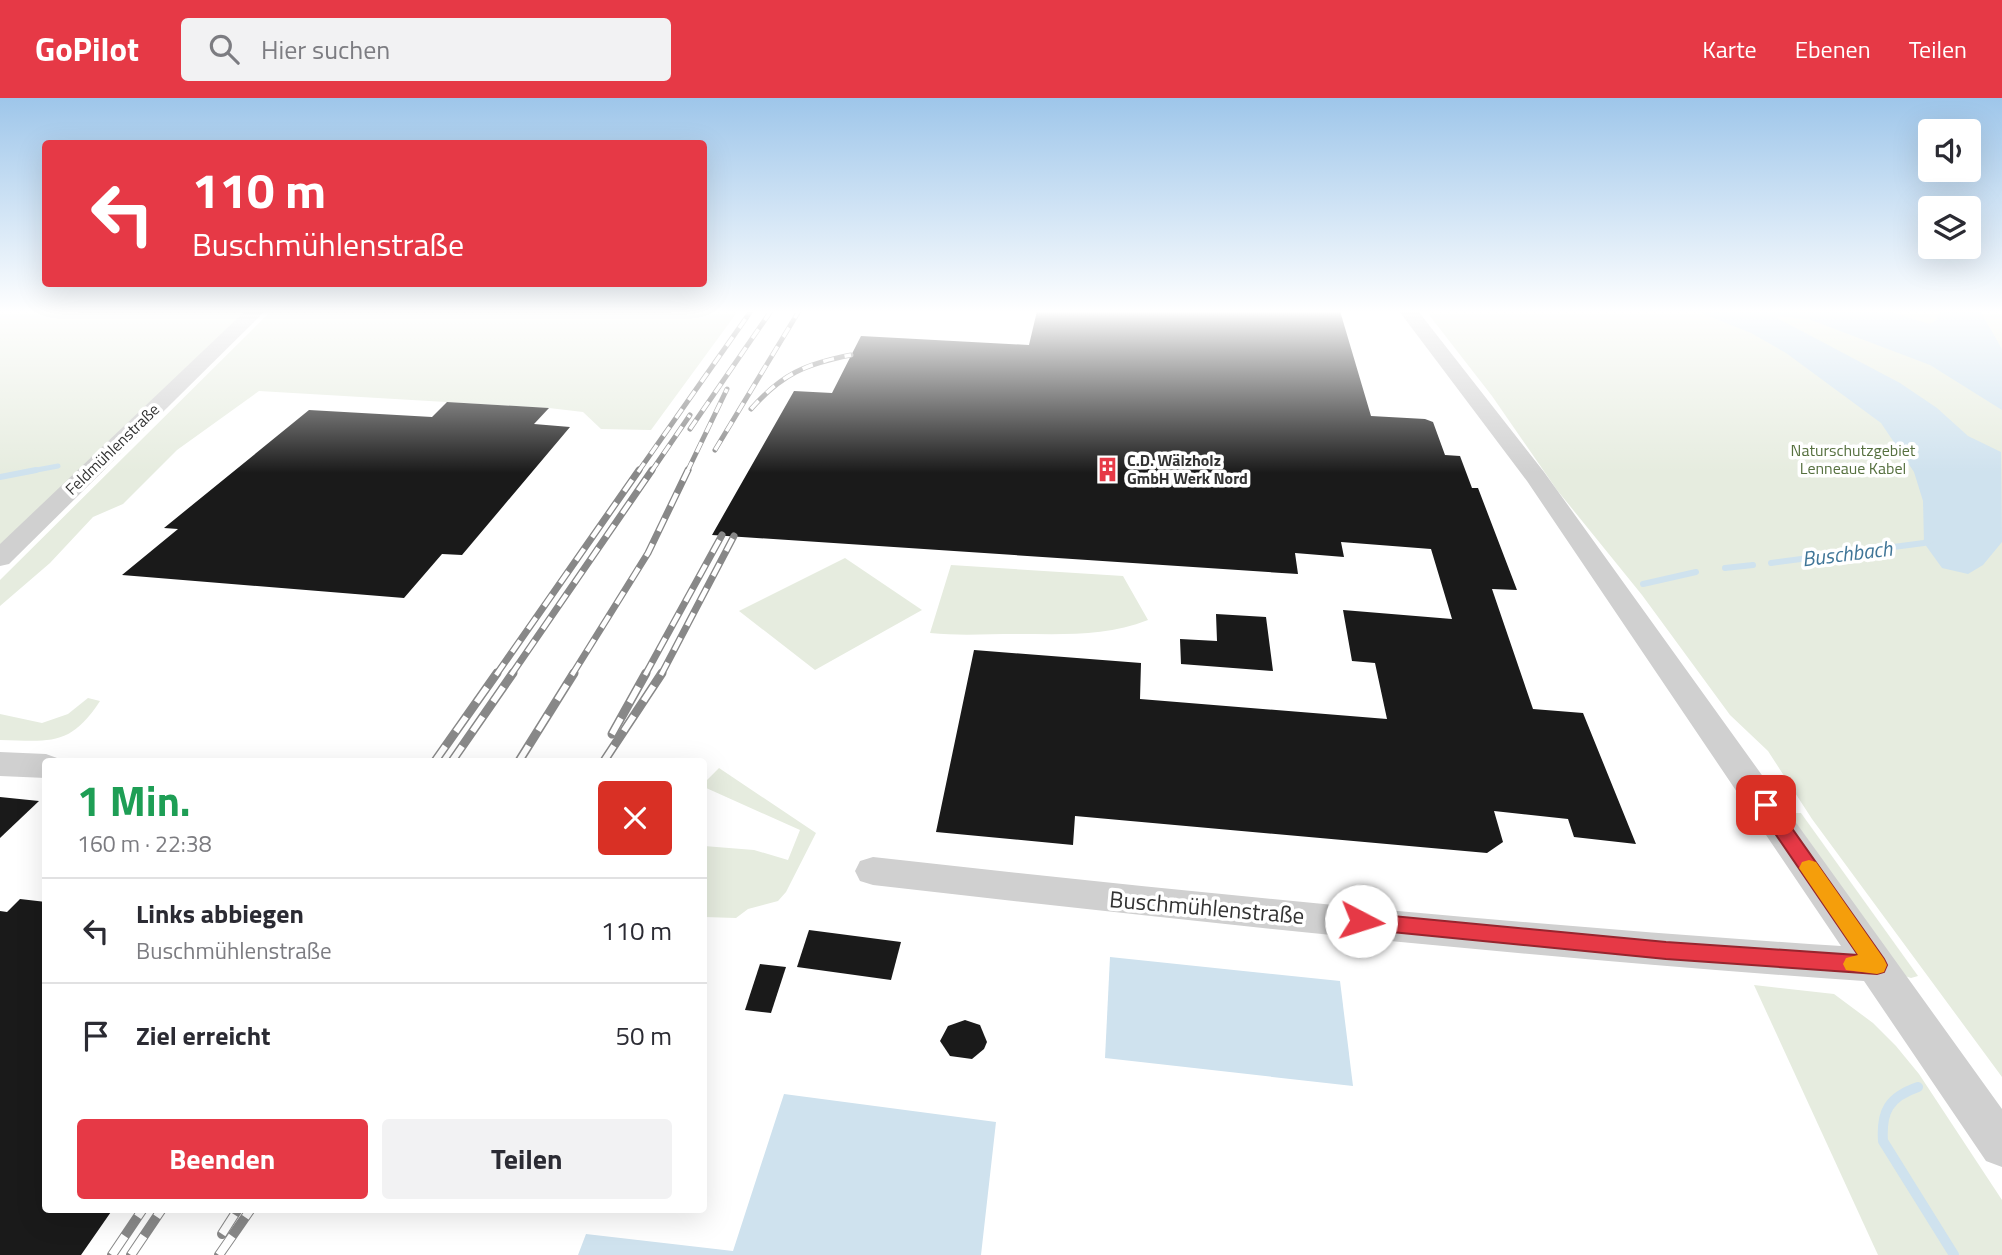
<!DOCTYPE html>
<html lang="de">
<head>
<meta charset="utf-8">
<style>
  :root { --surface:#fff; --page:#f2f2f3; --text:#2b2b33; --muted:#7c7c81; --line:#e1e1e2; --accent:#e63946 }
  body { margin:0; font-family:"Titillium Web",sans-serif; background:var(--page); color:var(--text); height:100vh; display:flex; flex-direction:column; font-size:26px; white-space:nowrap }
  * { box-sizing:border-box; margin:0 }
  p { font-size:23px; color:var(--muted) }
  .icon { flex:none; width:38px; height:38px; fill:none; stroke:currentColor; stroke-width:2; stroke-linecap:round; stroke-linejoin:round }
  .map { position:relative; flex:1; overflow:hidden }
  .panel { position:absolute; left:42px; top:660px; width:665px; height:455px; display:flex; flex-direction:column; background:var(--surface); border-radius:7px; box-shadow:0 7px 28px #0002 }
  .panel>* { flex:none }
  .guide { position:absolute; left:42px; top:42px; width:665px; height:147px; border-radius:7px; box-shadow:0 7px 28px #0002; background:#e63946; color:#fff; overflow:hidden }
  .tools { position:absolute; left:1918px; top:21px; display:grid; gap:14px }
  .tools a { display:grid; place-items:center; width:63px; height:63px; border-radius:7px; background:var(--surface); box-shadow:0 7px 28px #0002; font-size:35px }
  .pin { position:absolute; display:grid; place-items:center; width:60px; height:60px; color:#fff; margin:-30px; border-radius:14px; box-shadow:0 4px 10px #0006 }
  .me { position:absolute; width:77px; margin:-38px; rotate:95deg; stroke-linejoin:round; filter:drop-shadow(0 0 5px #0008) }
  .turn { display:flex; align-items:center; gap:24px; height:147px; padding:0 35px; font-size:32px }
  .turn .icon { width:91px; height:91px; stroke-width:2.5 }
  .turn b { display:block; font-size:49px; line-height:60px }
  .round { display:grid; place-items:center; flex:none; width:74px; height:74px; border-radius:7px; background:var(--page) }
  .overview { display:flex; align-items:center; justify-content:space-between; height:119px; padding:0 35px }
  h1 { font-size:42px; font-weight:700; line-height:52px; color:#1e9e55 }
  .primary-button { display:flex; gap:14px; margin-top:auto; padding:14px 35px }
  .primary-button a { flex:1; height:80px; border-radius:7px; background:var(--accent); color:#fff; font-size:28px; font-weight:700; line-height:80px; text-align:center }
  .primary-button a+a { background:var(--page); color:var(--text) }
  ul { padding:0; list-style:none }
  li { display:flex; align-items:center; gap:21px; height:105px; padding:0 35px; border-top:2px solid var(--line) }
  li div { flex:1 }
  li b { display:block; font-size:26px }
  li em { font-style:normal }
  header { display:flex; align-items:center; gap:42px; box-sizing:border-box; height:98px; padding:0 35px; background:var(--accent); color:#fff }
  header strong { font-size:33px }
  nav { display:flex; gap:38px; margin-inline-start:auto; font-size:24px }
  .search { width:490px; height:63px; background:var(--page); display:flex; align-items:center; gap:18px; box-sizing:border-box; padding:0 24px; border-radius:7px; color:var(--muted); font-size:26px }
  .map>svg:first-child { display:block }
  .green { fill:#e6ecdf }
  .water { fill:#cfe2ee }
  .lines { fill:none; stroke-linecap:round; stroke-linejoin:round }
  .stream-far2 { stroke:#cfe2ee; stroke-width:5 }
  .stream-far1 { stroke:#cfe2ee; stroke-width:6 }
  .stream { stroke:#cfe2ee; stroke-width:10 }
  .building { fill:#1a1a1a }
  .minor { fill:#d0d0d0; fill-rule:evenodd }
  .rail-far3-casing { stroke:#888; stroke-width:5 }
  .rail-far2-casing { stroke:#888; stroke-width:7 }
  .rail-far1-casing { stroke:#888; stroke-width:9 }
  .rail-casing { stroke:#888; stroke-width:10 }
  .rail-far3 { stroke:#fff; stroke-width:3.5; stroke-dasharray:11; stroke-linecap:butt }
  .rail-far2 { stroke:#fff; stroke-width:4.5; stroke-dasharray:14; stroke-linecap:butt }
  .rail-far1 { stroke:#fff; stroke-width:6; stroke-dasharray:18; stroke-linecap:butt }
  .rail { stroke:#fff; stroke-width:8; stroke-dasharray:23; stroke-linecap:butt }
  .route { fill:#e63946; stroke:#96252e; stroke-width:2 }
  .slow { fill:#f59e0b }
  .labels { text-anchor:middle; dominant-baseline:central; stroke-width:7; stroke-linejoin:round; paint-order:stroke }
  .far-street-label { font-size:16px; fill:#333; stroke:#fff }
  .far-park-label { font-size:16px; fill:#56703f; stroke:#fff }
  .far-poi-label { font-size:16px; font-weight:bold; fill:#333; stroke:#fff; text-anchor:start }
  .water-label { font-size:21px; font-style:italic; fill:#3f7597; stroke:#fff }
  .near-street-label { font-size:23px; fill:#333; stroke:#fff }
</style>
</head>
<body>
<header>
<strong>GoPilot</strong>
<div class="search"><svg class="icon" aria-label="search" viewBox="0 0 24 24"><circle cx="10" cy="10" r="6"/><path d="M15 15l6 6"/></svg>Hier suchen</div>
<nav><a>Karte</a><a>Ebenen</a><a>Teilen</a></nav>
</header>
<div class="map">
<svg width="2002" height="1157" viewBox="0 0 2002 1157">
  <rect width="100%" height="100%" fill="#fff"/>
  <g class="green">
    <polygon points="0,213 256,213 0,460"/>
    <polygon points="271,213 738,213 651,332 601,331 583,314 549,310 259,293 177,352 123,406 93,419 50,465 0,508 0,482"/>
    <polygon points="1426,213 2002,213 2002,979 1812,721 1768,653 1730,617 1642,497 1557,392 1492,298"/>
    <polygon points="845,460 922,512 815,572 739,513"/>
    <path d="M951,467L1123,478L1148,522C1105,539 1062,536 1016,536C987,536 959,538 930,535Z"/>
    <path d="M88,600L100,603C70,649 50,643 0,642V616L42,625L68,616Z"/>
    <polygon points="719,670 816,735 786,794 778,803 748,811 736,820 704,819 704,748 754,752 788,762 800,732 704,689 704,685"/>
    <polygon points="1789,715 1801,715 1918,878 1911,880 1902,877"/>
    <polygon points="1754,887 1834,896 1873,925 1896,948 1919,976 2002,1102 2002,1157 1878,1157"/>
  </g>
  <g class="water">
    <polygon points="1696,213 1889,213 1929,226 1935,223 1940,213 1980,213 2002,251 2002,312 1930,267 1811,222 1779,218 1777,220 1900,285 1937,310 1968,338 2001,354 2002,444 1983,467 1968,476 1942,470 1924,445 1923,403 1914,374 1881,325 1786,255 1751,235"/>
    <polygon points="1110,859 1340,883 1353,988 1105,960"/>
    <polygon points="784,996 996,1024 981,1157 578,1157 586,1136 733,1153"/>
  </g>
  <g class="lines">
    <polyline class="stream-far2" points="26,374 58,368"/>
    <g class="stream-far1">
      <polyline points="0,379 36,372"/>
      <polyline points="1771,465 1924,445 1932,441"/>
      <polyline points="1725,470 1753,467"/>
      <polyline points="1643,486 1696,474"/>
    </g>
    <path class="stream" d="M1918,989C1889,999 1881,1013 1883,1043L1954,1157"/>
  </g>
  <g class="building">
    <polygon points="1037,213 1340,213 1371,318 1425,321 1433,324 1445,357 1460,358 1472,390 1478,390 1517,492 1492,491 1533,611 1583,615 1636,746 1574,739 1568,721 1494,713 1503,744 1487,755 1075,718 1073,747 936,734 974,552 1141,565 1140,601 1387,621 1375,565 1352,563 1343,512 1452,521 1431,451 1341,444 1344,459 1295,455 1298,476 712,437 794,293 832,295 861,238 1029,247"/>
    <polygon points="447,304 549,310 534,326 570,329 462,457 442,456 404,500 122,477 178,431 164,430 309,312 432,319"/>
    <polygon points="1216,516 1266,519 1273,573 1181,566 1180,541 1217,543"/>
    <polygon points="0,699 39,703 0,740"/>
    <polygon points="20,801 46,804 46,1111 113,1111 81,1157 0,1157 0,813 7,814"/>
    <polygon points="809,832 901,844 891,882 797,869"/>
    <polygon points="760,866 786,869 771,915 745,912"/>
    <polygon points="965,922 980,927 987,944 984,951 972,961 950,958 940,943 948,928"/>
  </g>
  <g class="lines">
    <g class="minor">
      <polygon points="245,213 265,213 9,466 0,468 0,446"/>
      <path d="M1399,213H1418L1544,374L2002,1011V1069L1986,1063L1864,883C1533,860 1203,825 873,787L860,783L855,773L860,763L873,759C1195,795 1518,827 1841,848L1527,383Z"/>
      <polygon points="0,654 46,656 57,660 60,663 46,663 46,680 0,678"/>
    </g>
    <defs>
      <g id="rail-far3">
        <path d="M751,311C782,276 805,266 851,257"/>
        <polyline points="690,331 771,213"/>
        <polyline points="715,352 799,213"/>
        <polyline points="638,374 751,213"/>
        <polyline points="651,374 690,317"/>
        <polyline points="687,374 727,291"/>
      </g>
      <g id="rail-far2">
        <polyline points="496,577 639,372"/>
        <polyline points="511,577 652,372"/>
        <polyline points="572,577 648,455 688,372"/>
        <polyline points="645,577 722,437"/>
        <polyline points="661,577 734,438"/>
      </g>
      <g id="rail-far1">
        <polyline points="612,636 646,575"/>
        <polyline points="435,663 497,575"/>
        <polyline points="452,663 513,575"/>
        <polyline points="519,663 574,575"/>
        <polyline points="604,663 662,575"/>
      </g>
      <g id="rail">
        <polyline points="222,1136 238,1111"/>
        <polyline points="112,1157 143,1111"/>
        <polyline points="131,1157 162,1111"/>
        <polyline points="219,1157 251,1111"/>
      </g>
    </defs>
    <use href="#rail-far3" class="rail-far3-casing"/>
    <use href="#rail-far2" class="rail-far2-casing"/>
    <use href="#rail-far1" class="rail-far1-casing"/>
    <use href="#rail" class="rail-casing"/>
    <use href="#rail-far3" class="rail-far3"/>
    <use href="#rail-far2" class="rail-far2"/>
    <use href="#rail-far1" class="rail-far1"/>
    <use href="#rail" class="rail"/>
  </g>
  <linearGradient id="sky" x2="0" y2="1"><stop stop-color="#9ec6ea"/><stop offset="0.57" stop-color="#fff"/><stop offset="1" stop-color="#fff" stop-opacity="0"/></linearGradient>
  <rect width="2002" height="375" fill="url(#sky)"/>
  <polygon class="route" points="1766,700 1772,702 1884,861 1887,867 1884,874 1877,876 1666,861 1361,831 1354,829 1351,823 1354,817 1361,815 1666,844 1858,857 1759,712 1757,707 1759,702"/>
  <polygon class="slow" points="1809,762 1816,764 1884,861 1887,867 1884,874 1877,876 1846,872 1843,866 1846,860 1858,857 1799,770 1802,764"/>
  <defs>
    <symbol id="building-bare" viewBox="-9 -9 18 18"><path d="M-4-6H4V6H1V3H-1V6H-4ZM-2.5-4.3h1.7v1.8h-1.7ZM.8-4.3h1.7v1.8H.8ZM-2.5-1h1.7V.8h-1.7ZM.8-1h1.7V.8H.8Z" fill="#e63946" stroke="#fff" stroke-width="2.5" paint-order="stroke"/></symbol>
  </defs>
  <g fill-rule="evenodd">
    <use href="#building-bare" x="1090" y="354" width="35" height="35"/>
  </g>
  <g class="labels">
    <g class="far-street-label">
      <text transform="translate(112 351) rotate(-44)">Feldmühlenstraße</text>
    </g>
    <g class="far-park-label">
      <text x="1853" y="352">Naturschutzgebiet<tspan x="1853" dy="18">Lenneaue Kabel</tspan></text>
    </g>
    <g class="far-poi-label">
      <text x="1127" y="362">C.D. Wälzholz<tspan x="1127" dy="18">GmbH Werk Nord</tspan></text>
    </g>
    <g class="water-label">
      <text transform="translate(1847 455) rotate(-7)">Buschbach</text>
    </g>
    <g class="near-street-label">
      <text transform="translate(1207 809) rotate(5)">Buschmühlenstraße</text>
    </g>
  </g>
</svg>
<div class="tools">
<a><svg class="icon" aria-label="sound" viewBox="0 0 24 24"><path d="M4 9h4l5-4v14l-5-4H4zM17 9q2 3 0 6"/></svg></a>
<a><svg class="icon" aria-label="layers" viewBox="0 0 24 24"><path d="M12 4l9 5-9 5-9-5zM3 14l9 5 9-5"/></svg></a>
</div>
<div class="pin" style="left:1766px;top:707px;background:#d93025"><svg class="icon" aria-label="arrive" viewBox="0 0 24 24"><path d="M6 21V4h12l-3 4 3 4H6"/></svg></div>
<svg class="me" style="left:1361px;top:823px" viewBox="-20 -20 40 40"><circle r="19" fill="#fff"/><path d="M0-13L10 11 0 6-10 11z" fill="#e63946"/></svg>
<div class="guide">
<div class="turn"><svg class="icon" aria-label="left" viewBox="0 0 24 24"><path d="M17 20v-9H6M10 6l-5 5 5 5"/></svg><div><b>110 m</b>Buschmühlenstraße</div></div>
</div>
<section class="panel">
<div class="overview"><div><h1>1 Min.</h1><p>160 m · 22:38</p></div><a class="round" style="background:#d93025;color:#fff"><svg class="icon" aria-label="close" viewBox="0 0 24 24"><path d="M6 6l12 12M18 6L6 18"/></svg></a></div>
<ul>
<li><svg class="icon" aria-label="left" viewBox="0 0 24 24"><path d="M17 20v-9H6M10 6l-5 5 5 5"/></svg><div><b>Links abbiegen</b><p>Buschmühlenstraße</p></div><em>110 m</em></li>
<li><svg class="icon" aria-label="arrive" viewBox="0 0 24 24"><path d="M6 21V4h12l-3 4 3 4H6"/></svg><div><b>Ziel erreicht</b></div><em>50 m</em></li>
</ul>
<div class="primary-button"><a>Beenden</a><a>Teilen</a></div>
</section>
</div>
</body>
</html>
